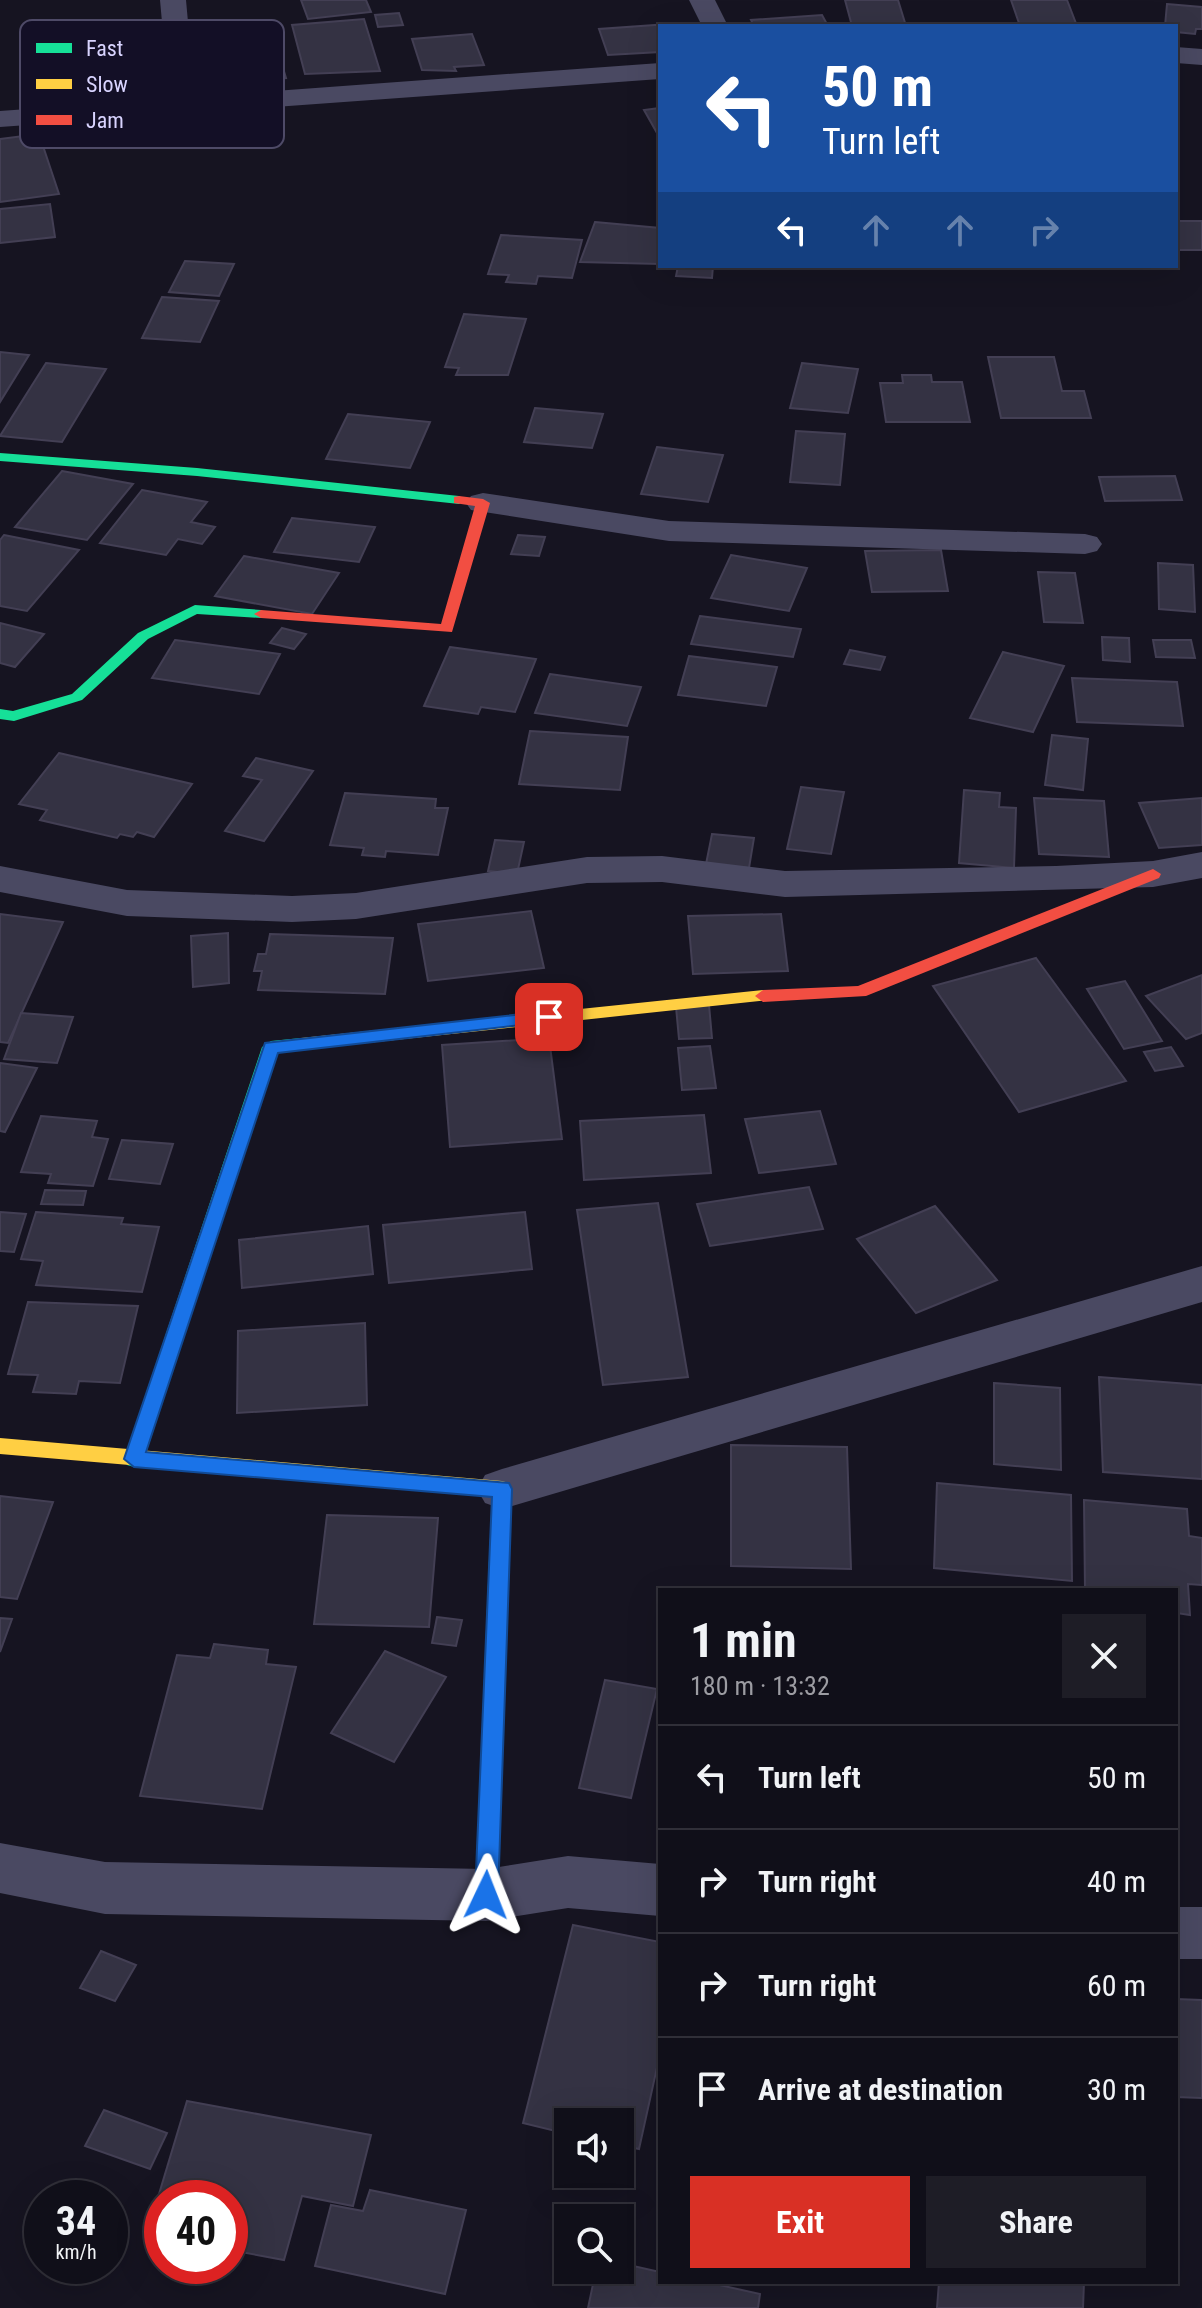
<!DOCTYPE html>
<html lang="en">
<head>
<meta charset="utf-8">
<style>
  :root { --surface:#100f19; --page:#1e1d26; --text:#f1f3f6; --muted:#9c9ca2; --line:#302f38; --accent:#d93025 }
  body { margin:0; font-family:"Roboto Condensed",sans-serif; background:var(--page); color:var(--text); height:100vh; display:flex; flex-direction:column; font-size:30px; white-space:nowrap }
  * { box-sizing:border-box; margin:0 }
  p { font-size:26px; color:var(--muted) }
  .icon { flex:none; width:44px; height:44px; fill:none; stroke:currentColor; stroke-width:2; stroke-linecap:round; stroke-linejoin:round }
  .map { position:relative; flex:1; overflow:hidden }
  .panel { position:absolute; left:658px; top:1588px; width:520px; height:696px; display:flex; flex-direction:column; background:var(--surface); border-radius:0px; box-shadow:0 8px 32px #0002,0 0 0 2px var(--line) }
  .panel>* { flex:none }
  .banner { position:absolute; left:658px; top:24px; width:520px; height:244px; border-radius:0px; box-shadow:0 8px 32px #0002,0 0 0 2px var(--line); background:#1a4fa0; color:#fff; overflow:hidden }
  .controls { position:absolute; left:554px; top:2108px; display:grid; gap:16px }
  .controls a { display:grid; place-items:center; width:80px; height:80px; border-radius:0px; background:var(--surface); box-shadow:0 8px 32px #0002,0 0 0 2px var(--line); font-size:40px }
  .speed { position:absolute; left:24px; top:2180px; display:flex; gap:16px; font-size:40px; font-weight:700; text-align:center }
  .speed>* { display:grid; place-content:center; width:104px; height:104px; border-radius:50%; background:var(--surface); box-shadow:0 8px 32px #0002,0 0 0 2px var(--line); line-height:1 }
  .speed small { font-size:20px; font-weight:400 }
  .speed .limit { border:12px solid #d22; background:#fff; color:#111 }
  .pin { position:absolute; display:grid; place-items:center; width:68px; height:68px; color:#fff; margin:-34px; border-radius:16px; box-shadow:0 4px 12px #0006 }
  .me { position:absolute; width:88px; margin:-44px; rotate:2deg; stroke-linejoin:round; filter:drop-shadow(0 0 6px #0008) }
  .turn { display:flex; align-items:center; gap:28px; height:168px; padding:0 32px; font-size:36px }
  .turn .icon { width:104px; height:104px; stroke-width:2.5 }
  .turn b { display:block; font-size:56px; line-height:68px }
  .lanes { display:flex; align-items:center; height:76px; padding:0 32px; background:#0003; justify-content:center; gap:40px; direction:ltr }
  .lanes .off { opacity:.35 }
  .round { display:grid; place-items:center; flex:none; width:84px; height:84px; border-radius:0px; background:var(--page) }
  .headline { display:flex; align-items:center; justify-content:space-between; height:136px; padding:0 32px }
  h1 { font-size:48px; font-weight:700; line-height:60px }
  .action { display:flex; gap:16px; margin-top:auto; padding:16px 32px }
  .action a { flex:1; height:92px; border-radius:0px; background:var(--accent); color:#fff; font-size:32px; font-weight:700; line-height:92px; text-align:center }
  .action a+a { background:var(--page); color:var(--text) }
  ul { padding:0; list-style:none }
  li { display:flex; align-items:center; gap:24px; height:104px; padding:0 32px; border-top:2px solid var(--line) }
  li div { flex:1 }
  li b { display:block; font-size:30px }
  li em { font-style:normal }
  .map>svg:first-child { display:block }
  .building { fill:#343243; stroke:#433f54; stroke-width:2 }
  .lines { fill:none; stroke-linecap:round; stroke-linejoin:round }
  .street { fill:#4a4962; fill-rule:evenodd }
  .fast { fill:#16e098; fill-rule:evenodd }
  .slow { fill:#ffcf43; fill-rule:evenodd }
  .jam { fill:#f24e42; fill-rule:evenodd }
  .route { fill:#1a73e8; stroke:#114b97; stroke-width:2 }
  .key { fill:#130f26; stroke:#4e4a67; stroke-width:2 }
  .key-label { font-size:22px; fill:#d9d4ff }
</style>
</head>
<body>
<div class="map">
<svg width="1202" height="2308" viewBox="0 0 1202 2308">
  <rect width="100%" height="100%" fill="#161421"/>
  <g class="building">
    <polygon points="301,0 366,0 371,12 308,19"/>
    <polygon points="845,0 898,0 906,26 852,26"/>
    <polygon points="1011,0 1067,0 1077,26 1020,26"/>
    <polygon points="1167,4 1202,7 1202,29 1196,29 1195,34 1176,32 1176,26 1165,26"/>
    <polygon points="399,13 403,25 378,27 375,15"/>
    <polygon points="822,15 828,26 754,26 751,20"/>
    <polygon points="364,19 380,71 305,74 292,25"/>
    <polygon points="669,24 660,26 660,52 608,55 599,29"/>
    <polygon points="271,26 286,78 222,84 208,32"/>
    <polygon points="472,34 484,65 454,67 456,71 422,70 412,39"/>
    <polygon points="660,108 660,132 657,133 644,110"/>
    <polygon points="39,134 59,194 0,202 0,139"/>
    <polygon points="50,204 55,237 0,243 0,209"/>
    <rect x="1176" y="221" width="26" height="29"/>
    <polygon points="595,222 660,228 660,264 580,262"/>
    <polygon points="501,235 582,240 572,278 538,276 536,284 506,282 509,275 488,274"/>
    <polygon points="185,261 234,264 219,296 169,292"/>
    <polygon points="678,266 713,266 712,278 676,276"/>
    <polygon points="162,297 219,301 200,342 142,338"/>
    <polygon points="464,314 526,319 508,375 456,375 459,368 445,367"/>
    <polygon points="0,352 29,355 0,402"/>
    <polygon points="988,357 1054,357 1062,391 1084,391 1091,418 1001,418"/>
    <polygon points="46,363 106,369 62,442 0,436"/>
    <polygon points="802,363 858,369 848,413 790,408"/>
    <polygon points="902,375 931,375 932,382 962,382 970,422 886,422 880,383 903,383"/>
    <polygon points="535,408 603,414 592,448 524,442"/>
    <polygon points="348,414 430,422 410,468 326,459"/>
    <polygon points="796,431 845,434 840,485 790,482"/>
    <polygon points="657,447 723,455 708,502 641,494"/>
    <polygon points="62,471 133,484 87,540 15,527"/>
    <polygon points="1175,476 1182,500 1105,501 1099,477"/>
    <polygon points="142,490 207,502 191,522 215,527 202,544 178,539 166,555 100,543"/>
    <polygon points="292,518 375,527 359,562 274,552"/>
    <polygon points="4,535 79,550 27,611 0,606 0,540"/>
    <polygon points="518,535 545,537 539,556 511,554"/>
    <polygon points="941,550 948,591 872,592 865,551"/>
    <polygon points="731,555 807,568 789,611 711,598"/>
    <polygon points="244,556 339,573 312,614 215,596"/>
    <polygon points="1158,563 1193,565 1195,612 1159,609"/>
    <polygon points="1038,572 1075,573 1083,623 1044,622"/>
    <polygon points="700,616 801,629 793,657 691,644"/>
    <polygon points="0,623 44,634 15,667 0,663"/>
    <polygon points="282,628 306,634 294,649 270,643"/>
    <polygon points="1102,637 1129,638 1130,662 1103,660"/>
    <polygon points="175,640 280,654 259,694 152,678"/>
    <polygon points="1153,640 1191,640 1195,658 1156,657"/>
    <polygon points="450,647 536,659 515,712 481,707 478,714 424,706"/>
    <polygon points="850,650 885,657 880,670 844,664"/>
    <polygon points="1003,652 1064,666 1033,732 970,718"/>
    <polygon points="689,656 777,667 766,706 678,695"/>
    <polygon points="550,674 641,687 627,726 535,713"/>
    <polygon points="1072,678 1177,682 1183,726 1077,722"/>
    <polygon points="530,731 628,737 620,790 519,784"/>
    <polygon points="1052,735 1088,739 1083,790 1045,785"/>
    <polygon points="59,753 192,784 154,837 137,832 133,837 120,834 117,838 40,820 47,810 19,804"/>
    <polygon points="256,758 313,771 264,841 225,831 262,780 243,776"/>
    <polygon points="801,787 844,792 831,854 787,849"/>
    <polygon points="964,790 1000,793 999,807 1016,808 1014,868 959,863"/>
    <polygon points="345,793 436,799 435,808 448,808 438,855 386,851 385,857 362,855 364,848 330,845"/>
    <polygon points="1034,798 1104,801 1109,857 1039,854"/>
    <polygon points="1202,798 1202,845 1159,848 1139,803"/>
    <polygon points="712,834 754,838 749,868 706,864"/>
    <polygon points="495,840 524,842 517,874 488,871"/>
    <polygon points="531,911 544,968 428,981 418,924"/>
    <polygon points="0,914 63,922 8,1043 0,1042"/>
    <polygon points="781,914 788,971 693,974 688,916"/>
    <polygon points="228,933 229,983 193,987 191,936"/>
    <polygon points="270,934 393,938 385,994 258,990 262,971 254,971 258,954 266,954"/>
    <polygon points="1036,958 1126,1081 1019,1112 933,986"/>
    <polygon points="1202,975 1202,1033 1186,1039 1146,996"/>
    <polygon points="1125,981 1162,1041 1124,1049 1087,989"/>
    <polygon points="709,1005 712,1038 679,1039 676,1007"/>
    <polygon points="21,1013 73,1017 57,1063 4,1059"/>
    <polygon points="549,1038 562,1139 450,1147 442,1045"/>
    <polygon points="710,1046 716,1088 682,1090 678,1048"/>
    <polygon points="1171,1047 1183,1066 1155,1071 1144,1052"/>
    <polygon points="0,1063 37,1068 5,1132 0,1131"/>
    <polygon points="820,1111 836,1164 759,1173 745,1119"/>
    <polygon points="704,1115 711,1173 584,1180 580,1121"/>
    <polygon points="41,1116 97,1121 92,1137 108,1139 93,1186 48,1183 51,1174 21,1172"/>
    <polygon points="122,1140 173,1144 160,1184 109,1179"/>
    <polygon points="809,1187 823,1229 710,1246 697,1204"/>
    <polygon points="45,1190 86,1191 83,1205 41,1204"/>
    <polygon points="658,1203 688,1377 603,1385 577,1210"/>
    <polygon points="935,1206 997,1280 916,1313 857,1239"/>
    <polygon points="0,1212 26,1214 14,1252 0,1251"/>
    <polygon points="36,1212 123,1218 121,1224 159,1227 142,1292 36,1285 43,1261 21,1259"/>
    <polygon points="525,1212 532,1269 389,1283 383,1225"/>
    <polygon points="368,1226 373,1274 242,1288 239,1240"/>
    <polygon points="28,1302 138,1306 120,1383 79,1381 76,1394 33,1392 38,1375 8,1374"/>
    <polygon points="365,1323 367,1405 237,1413 238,1331"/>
    <polygon points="1099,1377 1202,1385 1202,1479 1103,1472"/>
    <polygon points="994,1383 1060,1388 1061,1470 994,1464"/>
    <polygon points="731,1445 847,1447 851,1569 731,1566"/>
    <polygon points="937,1483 1071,1495 1072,1581 934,1568"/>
    <polygon points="0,1496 53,1502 17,1599 0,1597"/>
    <polygon points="1084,1500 1187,1509 1189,1536 1202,1538 1202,1585 1188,1584 1190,1615 1176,1613 1176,1590 1085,1590"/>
    <polygon points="327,1515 438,1518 429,1627 314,1624"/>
    <polygon points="437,1617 462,1620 456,1646 432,1643"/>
    <polygon points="0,1618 12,1619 0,1652"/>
    <polygon points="214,1644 268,1650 266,1664 296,1667 262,1809 140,1796 177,1655 210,1658"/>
    <polygon points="385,1651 446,1677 394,1762 331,1733"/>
    <polygon points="605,1680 657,1689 631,1798 579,1788"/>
    <polygon points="573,1925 660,1942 660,2054 639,2149 620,2145 620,2122 568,2122 568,2134 523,2123"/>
    <polygon points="101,1951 136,1965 115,2001 80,1988"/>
    <polygon points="1176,1999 1202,2000 1202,2098 1176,2097"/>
    <polygon points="187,2101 371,2135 353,2206 302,2196 284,2260 230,2250 230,2198 162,2198 162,2237 147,2234"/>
    <polygon points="104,2110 167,2133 150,2169 85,2146"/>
    <polygon points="370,2190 466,2210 445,2294 315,2266 331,2205 363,2211"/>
    <polygon points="620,2263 660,2272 660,2282 706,2282 760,2294 758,2308 588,2308 596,2270 620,2270"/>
    <polygon points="939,2282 1084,2282 1083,2308 937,2308"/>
  </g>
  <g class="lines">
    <g class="street">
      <polygon points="160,0 186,0 190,44 204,96 660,63 660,79 0,127 0,111 178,98 164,44"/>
      <polygon points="689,0 715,0 728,26 702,26"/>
      <polygon points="1176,47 1202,49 1202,65 1176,63"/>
      <polygon points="483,493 669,521 1085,534 1097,537 1102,544 1097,551 1085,554 669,541 471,510 466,503 471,496"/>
      <polygon points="1202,852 1202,878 1153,887 785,897 662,882 587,883 356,919 292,922 127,916 0,892 0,866 127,890 292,896 356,893 587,857 662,856 785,871 1056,866 1153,861"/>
      <polygon points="1202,1266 1202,1302 502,1509 485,1503 477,1489 485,1475 502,1469"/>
      <polygon points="0,1843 105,1862 486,1869 568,1856 660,1864 660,1916 568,1908 486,1921 105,1914 0,1893"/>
      <rect x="1176" y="1907" width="26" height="52"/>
    </g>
    <g class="fast">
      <polygon points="0,453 197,468 459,496 466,500 459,504 197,476 0,461"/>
      <polygon points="195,605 261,610 268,614 261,618 197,614 148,639 82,700 14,721 0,719 0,709 13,711 72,694 138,633"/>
      <polygon points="301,1038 307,1040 310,1044 307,1048 278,1052 144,1459 141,1465 134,1467 127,1465 124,1459 262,1047 271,1041"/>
      <polygon points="499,1550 506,1553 509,1559 497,1895 494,1902 486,1906 478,1902 475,1895 489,1559 492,1553"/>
    </g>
    <g class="slow">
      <polygon points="763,990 769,992 771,996 769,1000 301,1050 292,1044 301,1038"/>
      <polygon points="0,1438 502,1481 509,1483 512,1489 509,1559 506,1565 499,1568 492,1565 489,1559 492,1496 0,1454"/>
    </g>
    <g class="jam">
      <polygon points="459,496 483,499 490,503 452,632 261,618 254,614 261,610 441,624 475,506 454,503 454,497"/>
      <polygon points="1153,869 1161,874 1159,878 866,996 763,1002 755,996 763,990 858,986"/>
    </g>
  </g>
  <polygon class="route" points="549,1011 555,1013 555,1021 278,1053 146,1452 509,1483 512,1489 498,1895 494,1903 486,1906 478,1903 475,1895 492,1497 134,1467 124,1459 265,1043"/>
  <rect x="20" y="20" width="264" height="128" rx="12" class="key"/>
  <rect x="36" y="43" width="36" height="10" fill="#16e098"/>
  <rect x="36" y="79" width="36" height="10" fill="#ffcf43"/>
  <rect x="36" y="115" width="36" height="10" fill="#f24e42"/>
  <g class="key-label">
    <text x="86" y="56">Fast</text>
    <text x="86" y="92">Slow</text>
    <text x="86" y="128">Jam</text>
  </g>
</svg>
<div class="controls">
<a><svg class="icon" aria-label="sound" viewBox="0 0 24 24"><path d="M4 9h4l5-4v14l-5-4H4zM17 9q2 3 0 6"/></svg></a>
<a><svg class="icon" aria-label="search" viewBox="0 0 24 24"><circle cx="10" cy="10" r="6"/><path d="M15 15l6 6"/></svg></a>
</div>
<div class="speed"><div>34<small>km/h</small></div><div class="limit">40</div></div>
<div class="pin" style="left:549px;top:1017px;background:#d93025"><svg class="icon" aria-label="arrive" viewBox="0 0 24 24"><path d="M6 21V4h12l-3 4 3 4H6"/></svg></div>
<svg class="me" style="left:486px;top:1895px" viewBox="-20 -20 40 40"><path d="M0-17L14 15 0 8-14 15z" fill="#1a73e8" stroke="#fff" stroke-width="4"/></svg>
<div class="banner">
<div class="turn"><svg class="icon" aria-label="left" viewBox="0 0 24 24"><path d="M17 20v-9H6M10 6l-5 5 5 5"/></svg><div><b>50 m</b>Turn left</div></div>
<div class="lanes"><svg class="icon" aria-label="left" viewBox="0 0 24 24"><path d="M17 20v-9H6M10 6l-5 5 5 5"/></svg><svg class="icon off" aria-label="ahead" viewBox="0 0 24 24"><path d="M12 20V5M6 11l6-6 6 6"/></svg><svg class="icon off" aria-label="ahead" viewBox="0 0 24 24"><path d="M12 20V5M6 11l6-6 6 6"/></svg><svg class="icon off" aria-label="right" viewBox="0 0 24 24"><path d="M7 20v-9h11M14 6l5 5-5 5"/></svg></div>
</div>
<section class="panel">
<div class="headline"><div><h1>1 min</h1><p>180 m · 13:32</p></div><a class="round"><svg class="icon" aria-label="close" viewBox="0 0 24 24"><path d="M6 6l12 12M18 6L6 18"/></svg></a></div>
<ul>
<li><svg class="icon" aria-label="left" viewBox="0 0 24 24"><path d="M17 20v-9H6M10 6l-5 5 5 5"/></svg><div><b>Turn left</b></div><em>50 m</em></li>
<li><svg class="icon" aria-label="right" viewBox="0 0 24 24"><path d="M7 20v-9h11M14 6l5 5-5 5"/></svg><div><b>Turn right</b></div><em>40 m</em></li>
<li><svg class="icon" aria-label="right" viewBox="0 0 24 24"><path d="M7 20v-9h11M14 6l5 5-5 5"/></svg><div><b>Turn right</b></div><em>60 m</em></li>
<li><svg class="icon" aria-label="arrive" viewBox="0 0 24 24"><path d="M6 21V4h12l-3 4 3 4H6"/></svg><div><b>Arrive at destination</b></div><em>30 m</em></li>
</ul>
<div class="action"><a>Exit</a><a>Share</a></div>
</section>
</div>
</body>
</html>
